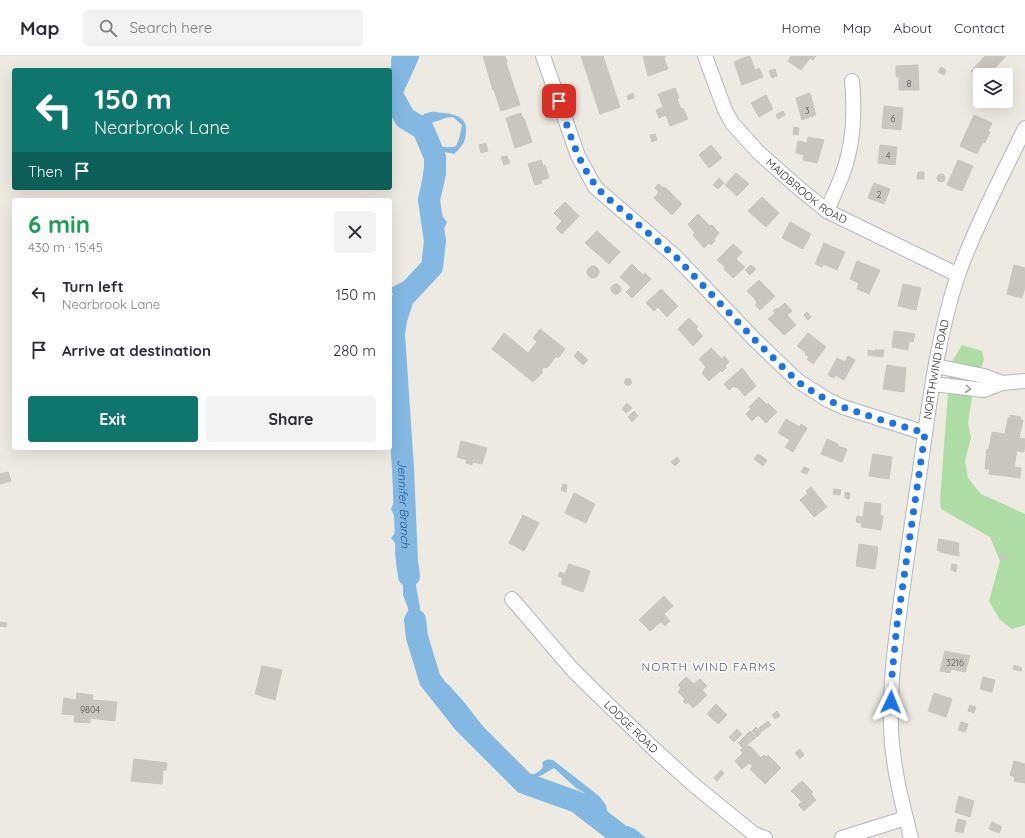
<!DOCTYPE html>
<html lang="en">
<head>
<meta charset="utf-8">
<style>
  :root { --surface:#fff; --page:#f2f2f3; --text:#2b2b33; --muted:#7c7c81; --line:#e1e1e2; --accent:#0f766e }
  body { margin:0; font-family:Quicksand,sans-serif; background:var(--page); color:var(--text); height:100vh; display:flex; flex-direction:column; font-size:15px; white-space:nowrap }
  * { box-sizing:border-box; margin:0 }
  p { font-size:13px; color:var(--muted) }
  .icon { flex:none; width:22px; height:22px; fill:none; stroke:currentColor; stroke-width:2; stroke-linecap:round; stroke-linejoin:round }
  .map { position:relative; flex:1; overflow:hidden }
  .side { position:absolute; left:12px; top:142px; width:380px; height:252px; display:flex; flex-direction:column; background:var(--surface); border-radius:4px; box-shadow:0 4px 16px #0002 }
  .side>* { flex:none }
  .banner { position:absolute; left:12px; top:12px; width:380px; height:122px; border-radius:4px; box-shadow:0 4px 16px #0002; background:#0f766e; color:#fff; overflow:hidden }
  .fabs { position:absolute; left:973px; top:12px; display:grid; gap:8px }
  .fabs a { display:grid; place-items:center; width:40px; height:40px; border-radius:4px; background:var(--surface); box-shadow:0 4px 16px #0002; font-size:20px }
  .pin { position:absolute; display:grid; place-items:center; width:34px; height:34px; color:#fff; margin:-17px; border-radius:8px; box-shadow:0 2px 6px #0006 }
  .me { position:absolute; width:44px; margin:-22px; rotate:2deg; stroke-linejoin:round; filter:drop-shadow(0 0 3px #0008) }
  .turn { display:flex; align-items:center; gap:14px; height:84px; padding:0 16px; font-size:18px }
  .turn .icon { width:52px; height:52px; stroke-width:2.5 }
  .turn b { display:block; font-size:28px; line-height:34px }
  .then { display:flex; align-items:center; height:38px; padding:0 16px; background:#0003; gap:8px; font-size:15px }
  .round { display:grid; place-items:center; flex:none; width:42px; height:42px; border-radius:4px; background:var(--page) }
  .summary { display:flex; align-items:center; justify-content:space-between; height:68px; padding:0 16px }
  h1 { font-size:24px; font-weight:800; line-height:30px; color:#1e9e55 }
  .action { display:flex; gap:8px; margin-top:auto; padding:8px 16px }
  .action a { flex:1; height:46px; border-radius:4px; background:var(--accent); color:#fff; font-size:16px; font-weight:800; line-height:46px; text-align:center }
  .action a+a { background:var(--page); color:var(--text) }
  ul { padding:0; list-style:none }
  li { display:flex; align-items:center; gap:12px; height:56px; padding:0 16px }
  li div { flex:1 }
  li b { display:block; font-size:15px }
  li em { font-style:normal }
  header { display:flex; align-items:center; gap:24px; box-sizing:border-box; height:56px; padding:0 20px; background:var(--surface); border-bottom:1px solid var(--line) }
  header strong { font-size:19px }
  nav { display:flex; gap:22px; margin-inline-start:auto; font-size:14px }
  .search { width:280px; height:36px; background:var(--page); display:flex; align-items:center; gap:10px; box-sizing:border-box; padding:0 14px; border-radius:4px; color:var(--muted); font-size:15px }
  .map>svg:first-child { display:block }
  .green { fill:#aedca5 }
  .water { fill:#82b8e1 }
  .lines { fill:none; stroke-linecap:round; stroke-linejoin:round }
  .river { stroke:#82b8e1; stroke-width:22 }
  .building { fill:#c9c6c0; stroke:#c8c6bb }
  .minor-casing { stroke:#b5b5bf; stroke-width:16 }
  .minor { stroke:#fff; stroke-width:14 }
  .oneway { stroke:#a0a0a0 }
  .route { stroke:#1a73e8; stroke-width:7; stroke-dasharray:0 12.6 }
  .labels { text-anchor:middle; dominant-baseline:central; stroke-width:3; stroke-linejoin:round; paint-order:stroke }
  .number-label { font-size:9px; fill:#545352 }
  .street-label { font-size:11px; fill:#2d2d2d; stroke:#fff }
  .water-label { font-size:12px; font-style:italic; fill:#1f558f; stroke:#fff }
  .neighbourhood-label { font-size:12px; letter-spacing:1px; fill:#525379; stroke:#fff }
</style>
</head>
<body>
<header>
<strong>Map</strong>
<div class="search"><svg class="icon" aria-label="search" viewBox="0 0 24 24"><circle cx="10" cy="10" r="6"/><path d="M15 15l6 6"/></svg>Search here</div>
<nav><a>Home</a><a>Map</a><a>About</a><a>Contact</a></nav>
</header>
<div class="map">
<svg width="1025" height="782" viewBox="0 0 1025 782">
  <rect width="100%" height="100%" fill="#edeae1"/>
  <polygon class="green" points="962,289 982,295 984,304 974,329 968,367 971,382 965,405 968,422 981,438 1025,458 1025,569 1012,573 1000,564 989,545 1000,505 990,481 941,453 940,444 950,309"/>
  <g class="water">
    <path d="M392,0H397V6L400,11L401,15L397,30L401,55L403,57L413,62C420,61 425,57 431,56C436,55 439,57 444,57C454,58 467,61 466,74C466,85 463,90 454,98L445,96L440,97L429,104L426,112L428,149L432,155L443,161L447,166L442,177L441,187L443,201L439,207L433,215L426,221L409,230L395,236L390,239V232L425,215L429,212L438,200C439,192 436,180 432,173C431,172 429,170 429,168C428,165 429,162 428,159C426,154 424,150 423,144C421,132 422,103 432,94C440,87 448,94 456,90L459,83L462,69L453,61C446,61 441,64 434,66C413,72 407,63 390,52C390,40 392,28 392,16C392,10 390,6 392,0Z"/>
    <path d="M390,267L394,280L403,295L406,306V332L401,391L405,409L403,430L405,441L404,457L405,474L407,496L415,524L420,552V559L417,563L421,579V598L425,607L439,622L449,629L464,646L485,673L509,711C519,720 535,723 543,711L542,707C545,703 548,703 553,704L599,740L606,749L608,760L614,766L619,770H628L635,773L646,782H626L622,780L615,773L606,768L595,750L583,736L576,732L554,712L542,719L531,723L521,722L503,713L495,705L489,689L478,671L469,663L455,643L450,639L440,635L433,630L416,606L410,596L411,579L408,566L409,559L408,552L403,539V529L395,498L396,488L391,482C392,480 394,479 395,477C400,469 394,460 391,453L393,448L398,445V441L394,427L396,407L394,400V390L391,386L392,380L394,377L396,357L395,331L400,323L401,317L399,300L397,292L393,285L390,282Z"/>
  </g>
  <g class="lines">
    <g class="river">
      <path id="s1" d="M408,0L391,37L405,62L423,73L435,101V117L429,144L435,185L432,211L403,242L396,264L394,278L403,413L407,506L409,520"/>
      <polyline points="415,564 417,581 430,624 464,667 524,727 577,746 624,782"/>
    </g>
  </g>
  <g class="building">
    <polygon points="483,0 505,0 507,6 506,7 520,49 501,55 494,34 493,34"/>
    <polygon points="581,0 603,0 620,51 600,58"/>
    <polygon points="643,0 665,0 665,2 664,2 668,13 648,20"/>
    <polygon points="748,0 750,0 755,14 759,12 763,21 742,29 734,6"/>
    <polygon points="791,0 816,0 813,4 810,2 801,14 788,5"/>
    <polygon points="985,0 1006,0 994,13 1001,19 980,19 980,23 971,15"/>
    <polygon points="918,9 919,34 899,34 899,21 896,21 896,10"/>
    <polygon points="941,11 946,14 944,19 938,16"/>
    <polygon points="775,13 777,20 772,22 769,15"/>
    <polygon points="675,32 679,42 677,43 681,53 683,52 688,63 670,70 666,59 659,62 656,54 663,51 658,38"/>
    <polygon points="633,37 634,42 628,44 627,40"/>
    <polygon points="810,37 816,59 802,64 796,42"/>
    <polygon points="766,39 773,53 759,61 751,47"/>
    <polygon points="884,50 903,52 901,74 882,72"/>
    <polygon points="783,55 785,59 778,63 776,59"/>
    <polygon points="521,57 523,63 524,62 532,86 515,92 506,62"/>
    <polygon points="974,59 992,67 988,75 990,76 985,87 983,86 977,98 960,90"/>
    <polygon points="794,71 799,72 798,79 793,78"/>
    <polygon points="655,78 657,84 652,86 650,79"/>
    <polygon points="808,81 824,84 817,107 803,104 804,99 796,97 798,85 807,87"/>
    <polygon points="486,87 488,95 481,97 479,89"/>
    <polygon points="711,89 722,102 709,112 699,99"/>
    <polygon points="880,89 897,91 895,109 878,107"/>
    <polygon points="507,100 510,107 504,109 501,101"/>
    <polygon points="541,104 543,110 545,109 549,122 541,124 542,127 535,129 528,108"/>
    <polygon points="958,104 973,110 962,135 947,129"/>
    <polygon points="918,116 924,116 924,123 917,123"/>
    <polygon points="736,117 749,128 737,140 725,129"/>
    <circle cx="941" cy="122" r="4"/>
    <polygon points="719,122 724,127 718,133 713,129"/>
    <polygon points="874,127 890,133 884,148 868,142"/>
    <polygon points="658,128 664,132 665,131 682,148 672,159 654,142 659,136 655,132"/>
    <polygon points="762,141 779,157 766,171 748,155"/>
    <polygon points="565,146 579,160 562,178 556,172 562,165 554,157"/>
    <polygon points="698,158 710,170 712,169 719,177 714,183 715,185 711,189 709,187 704,192 693,179 695,177 688,168"/>
    <polygon points="790,166 811,178 803,193 782,182"/>
    <polygon points="597,175 620,196 609,208 585,187"/>
    <polygon points="824,187 845,196 837,214 823,208 822,211 815,208"/>
    <polygon points="733,188 742,196 736,203 745,211 733,222 724,213 725,211 717,204"/>
    <polygon points="857,205 880,214 869,238 857,233 859,227 850,223"/>
    <polygon points="632,208 643,219 645,217 651,223 632,242 626,236 631,231 620,221"/>
    <polygon points="751,209 756,213 750,219 745,214"/>
    <polygon points="1014,209 1025,212 1025,231 1022,242 1007,238"/>
    <circle cx="593" cy="216" r="6"/>
    <polygon points="759,224 775,240 760,254 755,249 757,247 755,243 747,235"/>
    <polygon points="903,228 921,232 916,254 898,250"/>
    <circle cx="616" cy="233" r="5"/>
    <polygon points="661,233 678,250 667,261 658,251 654,255 646,247"/>
    <polygon points="785,247 792,255 787,259 796,269 784,279 768,263 775,257 773,255 777,252 778,253"/>
    <polygon points="807,256 811,261 808,264 804,259"/>
    <polygon points="689,262 698,271 696,273 703,280 693,290 678,273"/>
    <polygon points="540,273 565,293 558,302 556,300 549,310 546,312 544,311 541,315 543,316 533,326 492,293 504,277 528,297 537,286 533,282"/>
    <polygon points="894,275 915,278 913,286 909,285 908,294 892,291"/>
    <polygon points="808,277 826,291 813,308 807,303 809,301 805,298 806,297 797,290"/>
    <polygon points="711,292 722,303 724,300 729,306 725,310 726,312 722,316 721,314 709,325 702,317 706,311 699,303"/>
    <polygon points="868,294 874,295 874,300 868,299"/>
    <polygon points="875,294 884,294 883,301 874,300"/>
    <polygon points="578,295 588,304 583,309 574,300"/>
    <polygon points="848,300 855,304 844,324 835,319 834,322 828,319 837,302 845,306"/>
    <polygon points="887,309 906,312 904,336 883,333"/>
    <polygon points="742,312 756,330 745,340 737,331 736,332 734,330 729,334 724,328"/>
    <circle cx="628" cy="326" r="3.5"/>
    <polygon points="759,341 767,349 768,347 777,356 766,367 758,359 752,365 746,358 751,353 749,351"/>
    <polygon points="627,347 632,352 626,357 622,353"/>
    <polygon points="634,355 638,360 632,366 628,361"/>
    <polygon points="1010,359 1021,361 1020,364 1023,364 1019,382 1025,383 1024,396 1017,395 1014,411 1021,412 1020,422 989,418 990,413 985,413 987,393 989,393 992,376 1005,378 1008,362 1010,362"/>
    <polygon points="786,363 800,371 801,368 807,372 793,396 785,391 790,384 778,377"/>
    <polygon points="827,383 838,388 838,390 847,393 842,406 821,398"/>
    <polygon points="461,385 487,392 482,408 473,406 472,409 466,407 467,404 457,401"/>
    <polygon points="758,398 767,404 763,410 754,403"/>
    <polygon points="873,398 892,401 889,423 869,420"/>
    <polygon points="677,401 680,405 675,410 671,406"/>
    <polygon points="804,411 809,413 807,418 801,416"/>
    <polygon points="8,416 11,425 0,428 0,418"/>
    <polygon points="563,428 567,429 566,436 561,434"/>
    <polygon points="811,431 827,451 814,461 800,444 808,437 806,435"/>
    <polygon points="834,433 841,434 840,439 833,438"/>
    <polygon points="845,436 850,437 849,443 845,442"/>
    <polygon points="574,437 595,448 586,467 565,457"/>
    <polygon points="865,446 881,448 880,459 883,460 881,474 861,471 862,467 856,466 857,460 863,461"/>
    <polygon points="523,459 539,467 524,495 509,487"/>
    <polygon points="939,483 959,487 958,496 959,496 959,500 940,496 940,495 937,494"/>
    <polygon points="859,488 878,491 875,513 856,510"/>
    <polygon points="1000,499 1007,500 1007,504 1000,502"/>
    <polygon points="569,508 590,515 583,536 561,528 563,522 558,520 560,516 565,518"/>
    <polygon points="952,508 957,509 956,516 951,514"/>
    <polygon points="664,540 673,550 664,558 670,565 665,570 661,566 650,575 639,564"/>
    <polygon points="0,566 7,567 6,571 0,570"/>
    <polygon points="945,595 970,600 965,616 951,613 950,617 940,615"/>
    <polygon points="1014,609 1022,612 1021,615 1013,613"/>
    <polygon points="262,610 282,614 275,644 255,638"/>
    <polygon points="686,621 694,628 700,623 707,630 702,634 707,639 693,652 688,646 686,648 683,645 685,643 678,636 681,632 678,629"/>
    <polygon points="983,621 995,624 992,636 980,633"/>
    <polygon points="77,637 93,639 92,644 117,646 115,665 90,662 90,667 74,666 75,659 62,658 64,642 76,644"/>
    <polygon points="934,637 952,643 946,661 928,655"/>
    <polygon points="716,648 727,659 718,668 707,658"/>
    <polygon points="970,649 976,651 974,657 968,655"/>
    <polygon points="777,655 780,660 775,663 772,659"/>
    <polygon points="768,665 771,669 761,676 759,672"/>
    <polygon points="961,666 968,668 965,676 958,674"/>
    <polygon points="756,671 761,677 757,681 752,675"/>
    <polygon points="737,673 742,678 734,686 729,681"/>
    <polygon points="750,675 756,681 747,689 749,691 750,690 761,702 764,699 766,701 768,699 781,712 765,728 750,713 753,710 749,707 742,713 735,705 743,697 740,694 743,692 738,687"/>
    <polygon points="800,693 804,699 800,703 795,697"/>
    <polygon points="134,703 167,707 166,714 163,714 162,728 131,725"/>
    <polygon points="1014,705 1025,708 1025,727 1014,725 1015,721 1010,719"/>
    <polygon points="721,714 724,717 717,725 714,722"/>
    <polygon points="802,725 813,736 811,738 816,744 804,755 798,749 802,746 791,735"/>
    <polygon points="959,740 974,745 970,761 955,756"/>
    <polygon points="958,763 966,765 963,777 955,775"/>
    <polygon points="992,766 1002,771 999,777 989,773"/>
  </g>
  <g class="lines">
    <defs>
      <g id="minor">
        <polyline points="543,0 578,100 595,131 604,139 675,200 756,285 798,325 828,344 843,351 925,377"/>
        <path id="s2" d="M705,0L725,54L732,67L758,96L801,134L827,155L958,219"/>
        <path d="M827,155C832,143 838,130 843,117C853,89 855,55 852,25"/>
        <polyline points="936,310 984,320 1002,327"/>
        <polyline points="933,328 984,334 1002,327 1025,325"/>
        <path id="s3" d="M512,543L572,613L591,632L655,694L695,730L754,778L765,782"/>
        <polyline points="842,782 906,762"/>
        <path id="s4" d="M911,782C903,751 895,720 892,688C888,643 894,597 900,552C906,506 913,460 920,414C929,349 937,282 958,219C976,169 1002,120 1025,72"/>
      </g>
    </defs>
    <use href="#minor" class="minor-casing"/>
    <use href="#minor" class="minor"/>
  </g>
  <defs><path id="oneway-chevron" d="M-2-3.5L2.5 0L-2 3.5" fill="none" stroke-width="1.6" stroke-linecap="round" stroke-linejoin="round"/></defs>
  <use class="oneway" href="#oneway-chevron" transform="translate(968 333) rotate(7)"/>
  <g class="lines">
    <path class="route" d="M559,45C570,78 579,113 604,139L675,200L756,285L798,326L820,340L843,351L875,362L925,377L897,569L892,619L891,646"/>
  </g>
  <g class="labels">
    <g class="number-label">
      <text x="909" y="27">8</text>
      <text x="807" y="54">3</text>
      <text x="893" y="62">6</text>
      <text x="888" y="99">4</text>
      <text x="879" y="138">2</text>
      <text x="955" y="606">3216</text>
      <text x="90" y="653">9804</text>
    </g>
    <g class="street-label">
      <text stroke="none"><textPath href="#s2" startOffset="174">MAIDBROOK ROAD</textPath></text>
      <text stroke="none"><textPath href="#s4" startOffset="474">NORTHWIND ROAD</textPath></text>
      <text stroke="none"><textPath href="#s3" startOffset="175">LODGE ROAD</textPath></text>
    </g>
    <g class="water-label">
      <text stroke="none"><textPath href="#s1" startOffset="482">Jennifer Branch</textPath></text>
    </g>
    <g class="neighbourhood-label">
      <text x="709" y="610">NORTH WIND FARMS</text>
    </g>
  </g>
</svg>
<div class="fabs">
<a><svg class="icon" aria-label="layers" viewBox="0 0 24 24"><path d="M12 4l9 5-9 5-9-5zM3 14l9 5 9-5"/></svg></a>
</div>
<div class="pin" style="left:559px;top:45px;background:#d93025"><svg class="icon" aria-label="arrive" viewBox="0 0 24 24"><path d="M6 21V4h12l-3 4 3 4H6"/></svg></div>
<svg class="me" style="left:891px;top:646px" viewBox="-20 -20 40 40"><path d="M0-17L14 15 0 8-14 15z" fill="#1a73e8" stroke="#fff" stroke-width="4"/></svg>
<div class="banner">
<div class="turn"><svg class="icon" aria-label="left" viewBox="0 0 24 24"><path d="M17 20v-9H6M10 6l-5 5 5 5"/></svg><div><b>150 m</b>Nearbrook Lane</div></div>
<div class="then">Then<svg class="icon" aria-label="arrive" viewBox="0 0 24 24"><path d="M6 21V4h12l-3 4 3 4H6"/></svg></div>
</div>
<section class="side">
<div class="summary"><div><h1>6 min</h1><p>430 m · 15:45</p></div><a class="round"><svg class="icon" aria-label="close" viewBox="0 0 24 24"><path d="M6 6l12 12M18 6L6 18"/></svg></a></div>
<ul>
<li><svg class="icon" aria-label="left" viewBox="0 0 24 24"><path d="M17 20v-9H6M10 6l-5 5 5 5"/></svg><div><b>Turn left</b><p>Nearbrook Lane</p></div><em>150 m</em></li>
<li><svg class="icon" aria-label="arrive" viewBox="0 0 24 24"><path d="M6 21V4h12l-3 4 3 4H6"/></svg><div><b>Arrive at destination</b></div><em>280 m</em></li>
</ul>
<div class="action"><a>Exit</a><a>Share</a></div>
</section>
</div>
</body>
</html>
